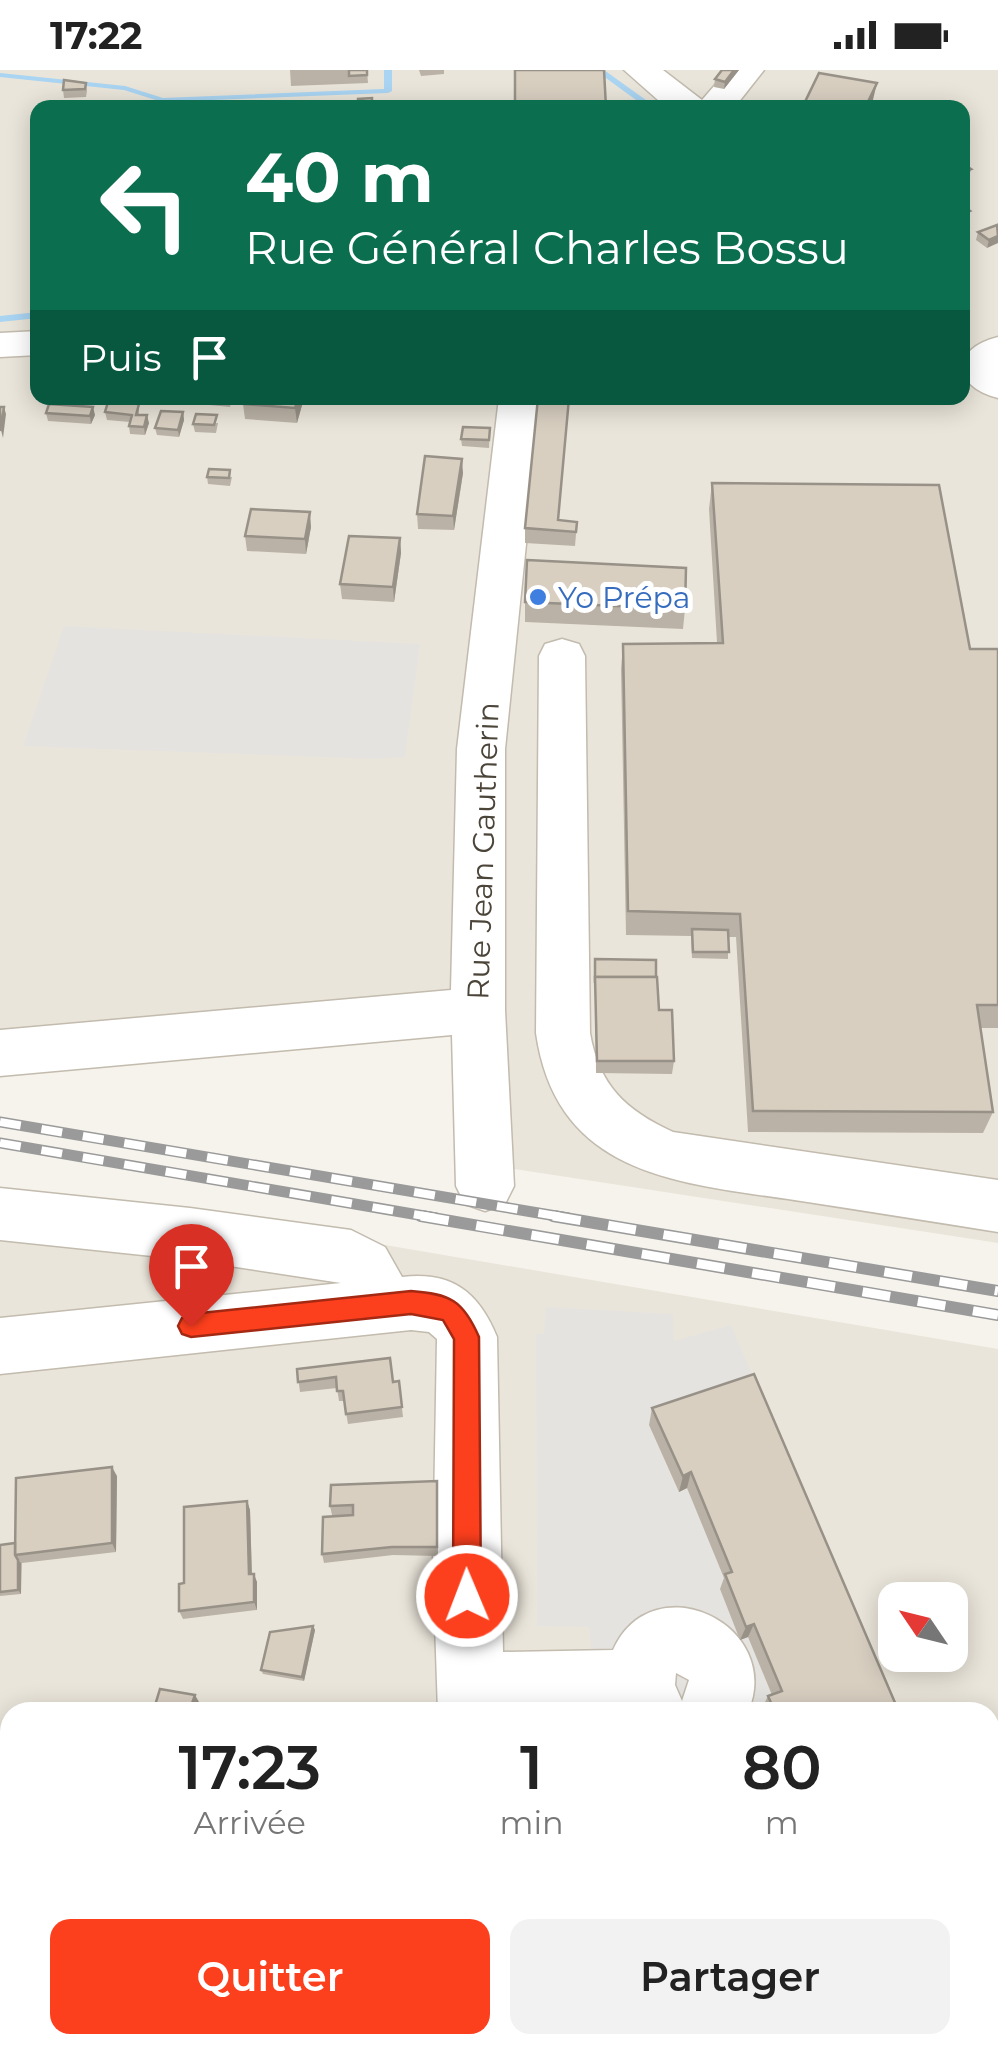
<!DOCTYPE html>
<html lang="fr">
<head>
<meta charset="utf-8">
<style>
  :root { --surface:#fff; --page:#f2f2f2; --text:#222; --muted:#767676; --accent:#fc3f1d }
  body { margin:0; font-family:Montserrat,sans-serif; background:var(--page); color:var(--text); height:100vh; display:flex; flex-direction:column; font-size:38px; white-space:nowrap }
  * { box-sizing:border-box; margin:0 }
  p { font-size:32px; color:var(--muted) }
  .icon { flex:none; width:55px; height:55px; fill:none; stroke:currentColor; stroke-width:2; stroke-linecap:round; stroke-linejoin:round }
  .map { position:relative; flex:1; overflow:hidden }
  .drawer { position:absolute; left:0px; top:1632px; width:1000px; height:352px; display:flex; flex-direction:column; background:var(--surface); border-radius:30px 30px 0 0; box-shadow:0 5px 25px #0003 }
  .drawer>* { flex:none }
  .hud { position:absolute; left:30px; top:30px; width:940px; height:305px; border-radius:20px; box-shadow:0 5px 25px #0003; background:#0b6e4f; color:#fff; overflow:hidden }
  .needle { width:65px; rotate:305deg }
  .tools { position:absolute; left:878px; top:1512px; display:grid; gap:20px }
  .tools a { display:grid; place-items:center; width:90px; height:90px; border-radius:20px; background:var(--surface); box-shadow:0 5px 25px #0003; font-size:50px }
  .pin { position:absolute; display:grid; place-items:center; width:85px; height:85px; color:#fff; margin:-102px -42px; border-radius:50% 50% 50% 0; rotate:-45deg; box-shadow:0 0 10px #0007 }
  .pin .icon { rotate:45deg }
  .me { position:absolute; width:110px; margin:-55px; rotate:359deg; stroke-linejoin:round; filter:drop-shadow(0 0 8px #0008) }
  .turn { display:flex; align-items:center; gap:35px; height:210px; padding:0 50px; font-size:45px }
  .turn .icon { width:130px; height:130px; stroke-width:2.5 }
  .turn b { display:block; font-size:70px; line-height:85px }
  .then { display:flex; align-items:center; height:95px; padding:0 50px; background:#0003; gap:20px; font-size:38px }
  .eta { display:flex; justify-content:space-evenly; align-items:center; height:170px; text-align:center }
  .eta b { font-size:60px; font-weight:600; line-height:70px }
  .button { display:flex; gap:20px; margin-top:auto; padding:20px 50px }
  .button a { flex:1; height:115px; border-radius:20px; background:var(--accent); color:#fff; font-size:40px; font-weight:600; line-height:115px; text-align:center }
  .button a+a { background:var(--page); color:var(--text) }
  .status { display:flex; justify-content:space-between; align-items:center; height:70px; padding:0 50px; background:var(--surface); direction:ltr }
  .status svg { height:28px; fill:currentColor }
  .map>svg:first-child { display:block }
  .residential { fill:#eae5da; fill-rule:evenodd }
  .parking { fill:#e5e3e0 }
  .lines { fill:none; stroke-linecap:round; stroke-linejoin:round }
  .stream { fill:#a9d4f2; fill-rule:evenodd }
  .minor-casing { stroke:#c2bbae; stroke-width:3 }
  .minor { fill:#fff; fill-rule:evenodd }
  .rail-far1-casing { stroke:#9a9a9a; stroke-width:11 }
  .rail-casing { stroke:#9a9a9a; stroke-width:12 }
  .rail-far1 { stroke:#fff; stroke-width:8; stroke-dasharray:21; stroke-linecap:butt }
  .rail { stroke:#fff; stroke-width:9; stroke-dasharray:28; stroke-linecap:butt }
  .wall { fill:#bab2a6 }
  .shaded-wall { fill:#979187 }
  .building { fill:#d8cfc1; stroke:#979187; stroke-width:2.5 }
  .route { fill:#fc3f1d; stroke:#a42913; stroke-width:2.5 }
  .shop-dot { fill:#3f7fe0; stroke:#fff; stroke-width:4 }
  .labels { text-anchor:middle; dominant-baseline:central; stroke-width:10; stroke-linejoin:round; paint-order:stroke }
  .shop-label { font-size:30px; fill:#366cbe; stroke:#fff; text-anchor:start }
  .street-label { font-size:30px; fill:#4b4439; stroke:#fff }
</style>
</head>
<body>
<div class="status"><b>17:22</b><svg viewBox="0 0 49 12"><path d="M0 12V9h3v3zM5 12V6h3v6zM10 12V3h3v9zM15 12V0h3v12zM26 1h20v11H26zM47 4h2v5h-2z"/></svg></div>
<div class="map">
<svg width="998" height="1984" viewBox="0 0 998 1984">
  <rect width="100%" height="100%" fill="#f6f3ec"/>
  <g class="residential">
    <path d="M0,0H998V1173L463,1091L458,949L0,994ZM38,38H962V328H38Z"/>
    <path d="M0,1120L138,1133L998,1279V1984H0ZM895,1530H950V1585H895ZM10,1642H990V1975H10Z"/>
  </g>
  <g class="parking">
    <polygon points="64,556 420,574 405,687 377,689 23,676"/>
    <polygon points="546,1237 673,1244 674,1271 731,1255 754,1309 649,1356 678,1421 687,1418 727,1516 720,1519 740,1569 748,1567 775,1633 762,1638 764,1642 598,1642 589,1557 537,1556 536,1264 544,1264"/>
    <polygon points="618,1975 744,1975 722,1984 618,1984"/>
  </g>
  <g class="lines">
    <g class="stream">
      <polygon points="384,0 392,0 392,21 388,23 162,32 124,20 0,7 0,3 125,16 163,28 384,19"/>
      <polygon points="595,0 604,0 657,38 647,38"/>
      <polygon points="38,242 38,248 0,252 0,246"/>
    </g>
    <defs>
      <g id="minor">
        <polygon points="624,0 663,0 702,30 728,0 764,0 734,38 667,38"/>
        <polygon points="38,261 38,285 0,287 0,263"/>
        <path d="M998,267V328C951,316 950,279 998,267Z"/>
        <polygon points="499,328 541,328 505,679 505,940 514,1116 505,1134 485,1141 465,1134 456,1116 452,965 0,1006 0,960 451,920 457,679"/>
        <path d="M562,569L579,574L585,586L590,963C599,1015 625,1040 673,1062L998,1110V1162C932,1151 866,1141 801,1131C683,1113 557,1109 536,963L539,586L545,574Z"/>
        <path d="M0,1118L190,1138L351,1160L385,1177L402,1207C453,1201 479,1223 497,1267L503,1582L613,1580C652,1492 785,1554 748,1642H438L433,1495L437,1269L429,1262L411,1260L0,1304V1248L341,1213L190,1190L0,1170ZM676,1603L689,1610L682,1631L675,1615Z"/>
        <polygon points="0,1784 10,1785 10,1857 0,1856"/>
        <polygon points="998,1915 998,1984 882,1984 886,1975 990,1975 990,1918"/>
        <rect x="445" y="1975" width="76" height="9"/>
      </g>
    </defs>
    <use href="#minor" class="minor-casing"/>
    <use href="#minor" class="minor"/>
    <defs>
      <g id="rail-far1">
        <polyline points="0,1052 568,1148"/>
        <polyline points="0,1073 436,1148"/>
      </g>
      <g id="rail">
        <polyline points="421,1146 998,1245"/>
        <polyline points="553,1146 998,1221"/>
      </g>
    </defs>
    <use href="#rail-far1" class="rail-far1-casing"/>
    <use href="#rail" class="rail-casing"/>
    <use href="#rail-far1" class="rail-far1"/>
    <use href="#rail" class="rail"/>
  </g>
  <g class="wall">
    <polygon points="290,0 367,0 368,13 291,16"/>
    <polygon points="419,0 444,0 444,4 421,6"/>
    <polygon points="722,0 739,0 724,19 714,17 715,9"/>
    <polygon points="86,13 87,21 86,27 64,28 63,20"/>
    <polygon points="997,155 987,178 976,170 978,162"/>
    <polygon points="178,328 232,328 230,337 179,332"/>
    <polygon points="304,328 297,353 245,349 243,334"/>
    <polygon points="422,328 487,328 486,335 422,329"/>
    <polygon points="918,328 942,328 940,333"/>
    <polygon points="139,334 139,345 149,353 145,365 130,364 129,356 130,352 107,350 105,342"/>
    <polygon points="183,342 184,350 179,367 157,365 155,358"/>
    <polygon points="46,343 95,345 91,354 48,351"/>
    <polygon points="218,353 216,363 195,362 193,354"/>
    <polygon points="490,358 489,378 462,376 461,369"/>
    <polygon points="463,403 454,460 418,459 417,444"/>
    <polygon points="207,407 232,407 230,416 208,414"/>
    <polygon points="712,413 970,579 998,579 998,958 980,958 993,1042 983,1063 748,1062 736,867 728,867 728,889 692,888 691,866 626,865 621,599 623,574 717,573 709,439"/>
    <polygon points="559,450 577,452 575,476 525,473 525,458"/>
    <polygon points="311,457 306,484 247,481 245,466"/>
    <polygon points="400,468 401,483 394,532 342,529 340,514"/>
    <polygon points="525,532 685,539 683,559 525,552"/>
    <polygon points="595,889 659,940 674,991 672,1004 596,1003"/>
    <polygon points="297,1299 399,1311 403,1347 348,1354 344,1331 339,1331 337,1318 300,1322"/>
    <polygon points="652,1338 899,1642 764,1642 762,1638 768,1626 772,1625 748,1567 740,1570 720,1519 724,1508 687,1418 679,1422 649,1355"/>
    <polygon points="117,1406 116,1482 22,1493 21,1524 0,1526 0,1475 15,1473"/>
    <polygon points="437,1411 438,1486 393,1485 324,1493 322,1484 353,1445 332,1445 330,1436"/>
    <polygon points="247,1431 250,1440 252,1504 257,1512 257,1540 183,1549 179,1541 184,1513"/>
    <polygon points="313,1556 315,1560 304,1611 263,1604 261,1600"/>
    <polygon points="308,1975 371,1975 370,1984 360,1984"/>
  </g>
  <g class="shaded-wall">
    <polygon points="734,0 739,0 724,19 725,12"/>
    <polygon points="877,13 871,38 865,38"/>
    <polygon points="971,99 969,106 962,109 962,102"/>
    <polygon points="970,141 967,155 962,157 962,144"/>
    <polygon points="998,166 998,173 987,178 989,170"/>
    <polygon points="298,328 304,328 297,353 295,338"/>
    <polygon points="4,337 6,344 3,368 1,360"/>
    <polygon points="93,337 95,345 91,354 90,346"/>
    <polygon points="183,342 184,350 179,367 178,360"/>
    <polygon points="147,345 149,353 145,365 144,357"/>
    <polygon points="462,389 463,403 454,460 453,446"/>
    <polygon points="310,442 311,457 306,484 305,469"/>
    <polygon points="400,468 401,483 394,532 393,517"/>
    <polygon points="112,1397 117,1406 116,1482 112,1473"/>
    <polygon points="691,1402 687,1418 679,1422 683,1406"/>
    <polygon points="247,1431 250,1440 252,1512 249,1504"/>
    <polygon points="18,1490 21,1493 21,1524 18,1520"/>
    <polygon points="254,1504 257,1512 257,1540 254,1532"/>
    <polygon points="754,1554 748,1567 740,1570 746,1557"/>
    <polygon points="313,1556 315,1560 304,1611 302,1607"/>
    <polygon points="195,1625 199,1632 195,1642 189,1642"/>
    <polygon points="106,1975 112,1975 110,1984 103,1984"/>
  </g>
  <g class="building">
    <polygon points="349,0 367,0 367,5 349,6"/>
    <polygon points="515,0 604,0 606,37 627,38 515,38"/>
    <polygon points="722,0 734,0 725,12 715,9"/>
    <polygon points="819,3 877,13 865,38 802,38"/>
    <polygon points="64,10 86,13 85,19 63,20"/>
    <polygon points="372,28 372,38 358,38 358,29"/>
    <polygon points="151,34 151,38 106,38 106,35"/>
    <polygon points="962,93 971,99 962,102"/>
    <polygon points="962,135 970,141 962,144"/>
    <polygon points="997,155 998,166 989,170 978,162"/>
    <polygon points="245,328 298,328 295,338 243,334"/>
    <polygon points="538,328 569,328 558,450 577,452 576,462 525,458"/>
    <polygon points="108,332 139,334 136,345 147,345 144,357 129,356 132,345 105,342"/>
    <polygon points="49,334 93,337 90,346 46,343"/>
    <polygon points="0,337 4,337 0,361"/>
    <polygon points="161,341 183,342 178,360 155,358"/>
    <polygon points="196,344 217,345 214,355 193,354"/>
    <polygon points="463,357 490,358 489,370 461,369"/>
    <polygon points="425,386 462,389 453,446 417,444"/>
    <polygon points="209,399 230,400 229,408 207,407"/>
    <polygon points="712,413 939,415 970,579 998,579 998,935 977,935 993,1042 753,1041 740,844 628,841 623,574 723,573"/>
    <polygon points="251,439 310,442 305,469 245,466"/>
    <polygon points="349,466 400,468 393,517 340,514"/>
    <polygon points="527,490 686,498 685,539 525,532"/>
    <polygon points="692,859 728,860 729,882 693,882"/>
    <polygon points="595,889 656,890 656,907 595,907 595,913"/>
    <polygon points="595,907 657,907 659,940 672,940 674,991 597,991"/>
    <polygon points="390,1288 393,1312 399,1311 402,1337 346,1344 343,1321 337,1321 336,1307 298,1312 297,1299"/>
    <polygon points="754,1304 899,1642 775,1642 768,1626 782,1621 754,1554 746,1557 725,1504 732,1502 691,1402 683,1406 652,1338"/>
    <polygon points="112,1397 112,1473 15,1485 16,1408"/>
    <polygon points="437,1411 437,1477 392,1477 322,1484 323,1447 353,1445 353,1435 330,1436 331,1415"/>
    <polygon points="247,1431 249,1504 254,1504 254,1532 179,1541 179,1514 184,1513 184,1437"/>
    <polygon points="15,1473 15,1485 18,1490 18,1520 0,1522 0,1475"/>
    <polygon points="313,1556 302,1607 261,1600 270,1562"/>
    <polygon points="160,1619 195,1625 189,1642 153,1642"/>
    <polygon points="46,1637 80,1642 44,1642"/>
    <polygon points="990,1784 998,1802 998,1809 990,1812"/>
    <polygon points="45,1975 106,1975 103,1984 55,1984 44,1981"/>
    <polygon points="318,1975 369,1975 367,1984"/>
  </g>
  <path class="route" d="M411,1221C450,1224 463,1230 479,1267L481,1526L477,1535L467,1539L457,1535L453,1526L454,1269L443,1250L411,1244L191,1267L182,1264L178,1256L182,1248L191,1244Z"/>
  <circle class="shop-dot" cx="538" cy="527" r="10"/>
  <g class="labels">
    <g class="shop-label">
      <text x="558" y="527">Yo Prépa</text>
    </g>
    <g class="street-label">
      <text transform="translate(483 781) rotate(-88)">Rue Jean Gautherin</text>
    </g>
  </g>
</svg>
<div class="tools">
<a><svg class="needle" viewBox="-14 -14 28 28"><path d="M0-13l5 13h-10z" fill="#e53935"/><path d="M0 13l5-13h-10z" fill="#767676"/></svg></a>
</div>
<div class="pin" style="left:191px;top:1256px;background:#d93025"><svg class="icon" aria-label="arrive" viewBox="0 0 24 24"><path d="M6 21V4h12l-3 4 3 4H6"/></svg></div>
<svg class="me" style="left:467px;top:1526px" viewBox="-20 -20 40 40"><circle r="17" fill="#fc3f1d" stroke="#fff" stroke-width="3"/><path d="M0-11L8 9 0 5-8 9z" fill="#fff"/></svg>
<div class="hud">
<div class="turn"><svg class="icon" aria-label="left" viewBox="0 0 24 24"><path d="M17 20v-9H6M10 6l-5 5 5 5"/></svg><div><b>40 m</b>Rue Général Charles Bossu</div></div>
<div class="then">Puis<svg class="icon" aria-label="arrive" viewBox="0 0 24 24"><path d="M6 21V4h12l-3 4 3 4H6"/></svg></div>
</div>
<section class="drawer">
<div class="eta">
<div><b>17:23</b><p>Arrivée</p></div>
<div><b>1</b><p>min</p></div>
<div><b>80</b><p>m</p></div>
</div>
<div class="button"><a>Quitter</a><a>Partager</a></div>
</section>
</div>
</body>
</html>
